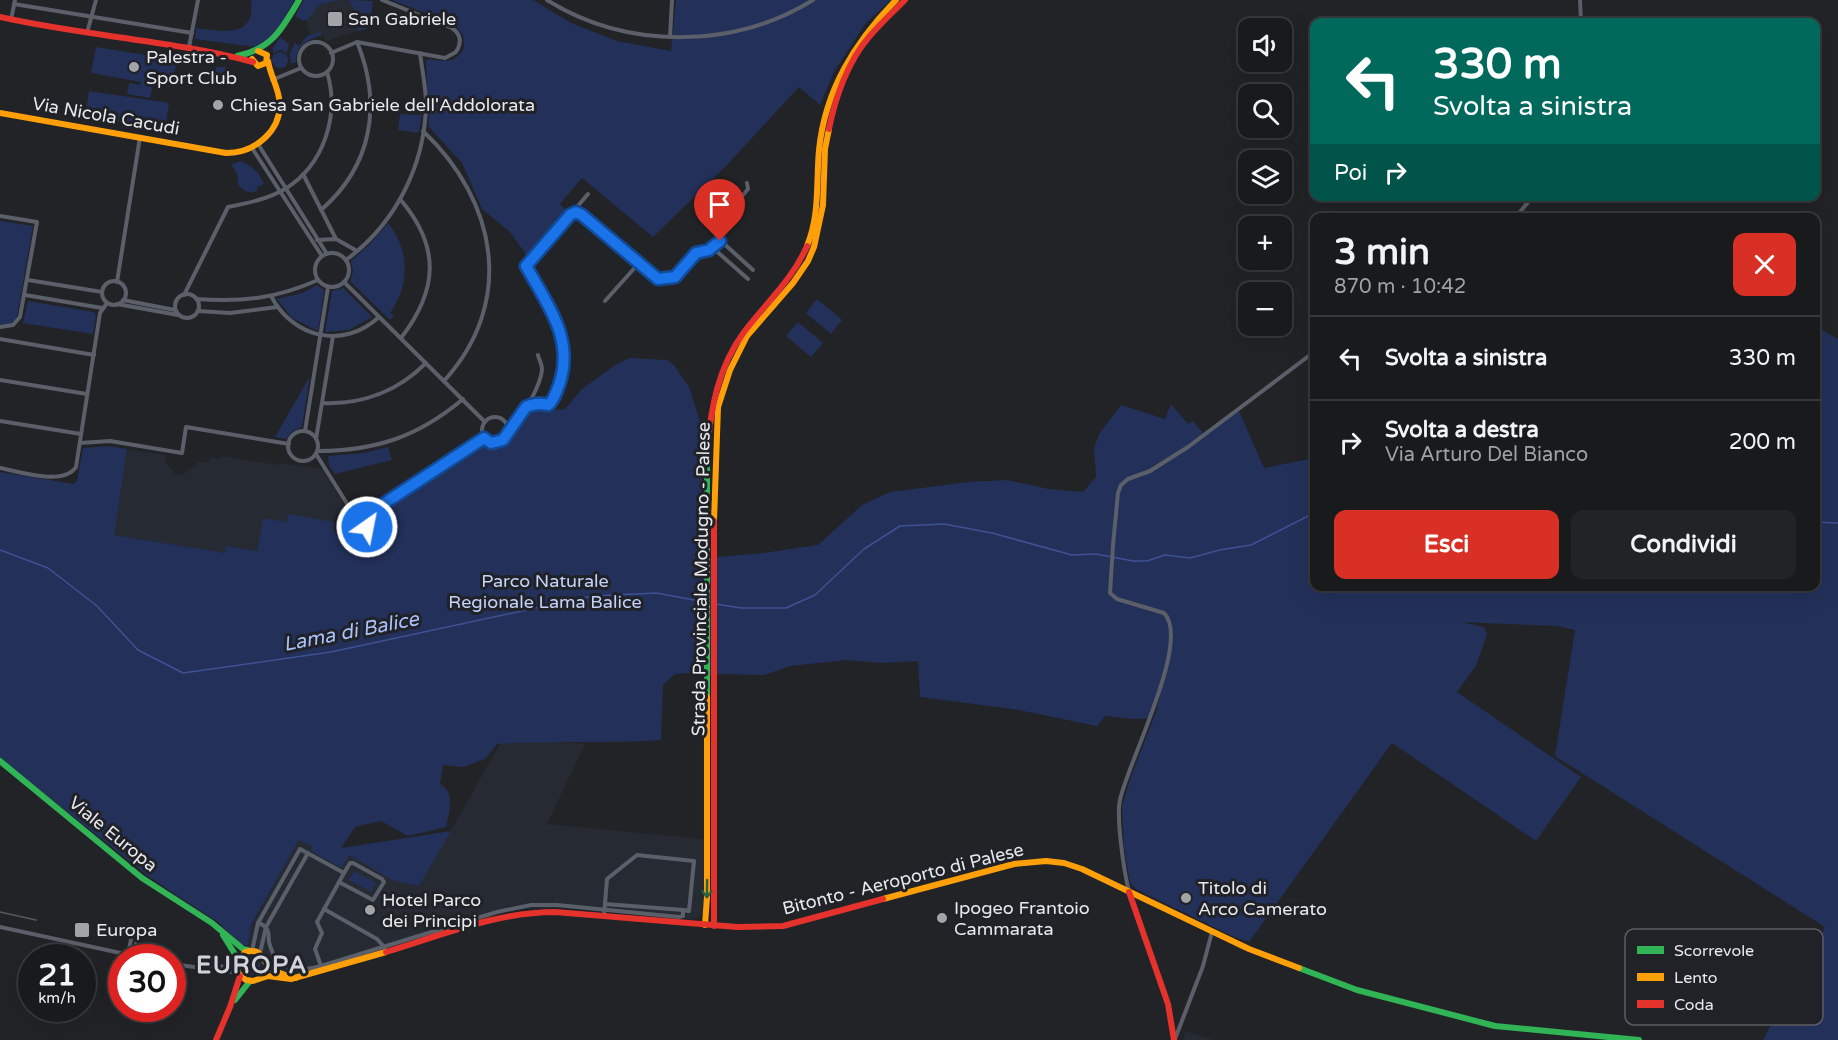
<!DOCTYPE html>
<html lang="it">
<head>
<meta charset="utf-8">
<style>
  :root { --surface:#191a1c; --page:#222325; --text:#f1f3f6; --muted:#9fa1a3; --line:#37383b; --accent:#d93025 }
  body { margin:0; font-family:"Varela Round",sans-serif; background:var(--page); color:var(--text); height:100vh; display:flex; flex-direction:column; font-size:22px; white-space:nowrap }
  * { box-sizing:border-box; margin:0 }
  p { font-size:20px; color:var(--muted) }
  .icon { flex:none; width:33px; height:33px; fill:none; stroke:currentColor; stroke-width:2; stroke-linecap:round; stroke-linejoin:round }
  .map { position:relative; flex:1; overflow:hidden }
  .side { position:absolute; left:1310px; top:213px; width:510px; height:378px; display:flex; flex-direction:column; background:var(--surface); border-radius:12px; box-shadow:0 6px 24px #0002,0 0 0 2px var(--line) }
  .side>* { flex:none }
  .guide { position:absolute; left:1310px; top:18px; width:510px; height:183px; border-radius:12px; box-shadow:0 6px 24px #0002,0 0 0 2px var(--line); background:#00695c; color:#fff; overflow:hidden }
  .tools { position:absolute; left:1238px; top:18px; display:grid; gap:12px }
  .tools a { display:grid; place-items:center; width:54px; height:54px; border-radius:12px; background:var(--surface); box-shadow:0 6px 24px #0002,0 0 0 2px var(--line); font-size:30px }
  .speed { position:absolute; left:18px; top:944px; display:flex; gap:12px; font-size:30px; font-weight:700; text-align:center }
  .speed>* { display:grid; place-content:center; width:78px; height:78px; border-radius:50%; background:var(--surface); box-shadow:0 6px 24px #0002,0 0 0 2px var(--line); line-height:1 }
  .speed small { font-size:15px; font-weight:400 }
  .speed .limit { border:9px solid #d22; background:#fff; color:#111 }
  .pin { position:absolute; display:grid; place-items:center; width:51px; height:51px; color:#fff; margin:-62px -26px; border-radius:50% 50% 50% 0; rotate:-45deg; box-shadow:0 0 6px #0007 }
  .pin .icon { rotate:45deg }
  .me { position:absolute; width:66px; margin:-33px; rotate:33deg; stroke-linejoin:round; filter:drop-shadow(0 0 4px #0008) }
  .turn { display:flex; align-items:center; gap:21px; height:126px; padding:0 24px; font-size:27px }
  .turn .icon { width:78px; height:78px; stroke-width:2.5 }
  .turn b { display:block; font-size:42px; line-height:51px }
  .then { display:flex; align-items:center; height:57px; padding:0 24px; background:#0003; gap:12px; font-size:22px }
  .round { display:grid; place-items:center; flex:none; width:63px; height:63px; border-radius:12px; background:var(--page) }
  .summary { display:flex; align-items:center; justify-content:space-between; height:102px; padding:0 24px }
  h1 { font-size:36px; font-weight:800; line-height:45px }
  .button { display:flex; gap:12px; margin-top:auto; padding:12px 24px }
  .button a { flex:1; height:69px; border-radius:12px; background:var(--accent); color:#fff; font-size:24px; font-weight:800; line-height:69px; text-align:center }
  .button a+a { background:var(--page); color:var(--text) }
  ul { padding:0; list-style:none }
  li { display:flex; align-items:center; gap:18px; height:84px; padding:0 24px; border-top:2px solid var(--line) }
  li div { flex:1 }
  li b { display:block; font-size:22px }
  li em { font-style:normal }
  .map>svg:first-child { display:block }
  .built { fill:#262a33 }
  .green { fill:#233059 }
  .lines { fill:none; stroke-linecap:round; stroke-linejoin:round }
  .stream { stroke:#3e5293; stroke-width:1.5 }
  .street { stroke:#5b5f69; stroke-width:4 }
  .fast { stroke:#30b455; stroke-width:6 }
  .slow { stroke:#ff9f0a; stroke-width:6 }
  .jam { stroke:#e5322d; stroke-width:6 }
  .rail { stroke:#57595f; stroke-width:1.5 }
  .oneway { stroke:#27643c }
  .route-casing { stroke:#114b97; stroke-width:15 }
  .route { stroke:#1a73e8; stroke-width:10 }
  .poi-dot { fill:#a2a4a7; stroke:#202227; stroke-width:2 }
  .labels { text-anchor:middle; dominant-baseline:central; stroke-width:6; stroke-linejoin:round; paint-order:stroke }
  .poi-label { font-size:18px; fill:#e8e9ed; stroke:#202227; text-anchor:start }
  .street-label { font-size:18px; fill:#e8e9ed; stroke:#202227 }
  .park-label { font-size:18px; fill:#c3d3fb; stroke:#202227 }
  .water-label { font-size:20px; font-style:italic; fill:#aac0fc; stroke:#202227 }
  .district-label { font-size:24px; font-weight:bold; letter-spacing:1.5px; fill:#d0d3da; stroke:#202227 }
  .key { fill:#202227; stroke:#5c5e62; stroke-width:1.5 }
  .key-label { font-size:16px; fill:#e8e9ed }
</style>
</head>
<body>
<div class="map">
<svg width="1838" height="1040" viewBox="0 0 1838 1040">
  <rect width="100%" height="100%" fill="#212326"/>
  <g class="built">
    <polygon points="338,0 373,1 369,28 326,41 323,35 311,38 306,20 319,5"/>
    <polygon points="127,449 166,455 165,461 175,474 182,475 196,465 197,461 209,463 210,457 219,459 220,456 279,465 280,463 323,469 345,507 338,513 334,522 288,515 287,522 257,551 227,546 225,553 113,535"/>
    <polygon points="504,737 585,744 547,824 704,839 704,904 702,913 699,917 689,919 560,908 521,909 499,913 317,970 295,975 280,972 271,966 262,949 248,946 251,926 299,840 313,847 311,851 341,868 349,854 393,879 419,886"/>
    <polygon points="1185,1031 1214,1040 1183,1040"/>
  </g>
  <g class="green">
    <path d="M251,0H294C287,14 271,44 255,47L195,39L196,28C222,31 256,39 251,0Z"/>
    <polygon points="304,0 338,0 319,5 308,19 303,21 295,16"/>
    <polygon points="349,0 373,1 369,28 358,31 355,19 358,18"/>
    <path d="M392,0H533L571,23L617,41L671,51L676,0H891L865,24L834,72L820,105L799,87L727,165L653,237L582,178L560,204L566,210L528,257L510,232L482,209L462,163L429,127L426,61L429,59C444,61 457,64 464,47L463,35L455,25Z"/>
    <path d="M321,32L322,35C307,40 295,45 296,63H291L290,53L295,43L299,46L307,36Z"/>
    <polygon points="280,37 289,44 287,53 281,50 273,53 273,48"/>
    <polygon points="96,47 177,60 172,87 153,84 150,98 127,94 129,83 140,85 141,82 91,73"/>
    <circle cx="280" cy="60" r="8"/>
    <polygon points="216,67 226,67 225,84 215,84"/>
    <polygon points="89,91 169,103 165,130 85,116"/>
    <polygon points="400,114 422,115 419,133 398,130"/>
    <path d="M240,161C253,167 258,170 264,184L257,187V191C248,194 243,191 238,184L237,173L231,165Z"/>
    <path d="M0,221L33,226L17,317C14,324 8,324 0,325Z"/>
    <path d="M388,223C410,250 410,285 390,313L394,316L390,320L350,281L353,272L351,261L370,244Z"/>
    <polygon points="317,285 324,290 318,331 292,318 277,299 302,293"/>
    <polygon points="343,288 372,317 349,330 325,332 332,291"/>
    <polygon points="817,299 842,320 831,334 806,313"/>
    <polygon points="28,301 94,312 96,316 93,334 23,323"/>
    <polygon points="798,322 823,343 811,357 786,336"/>
    <path d="M1815,326L1838,339V1040H1763C1782,1001 1810,968 1825,927L1555,756L1575,630L1558,626L1461,622L1484,627L1487,634L1476,666L1457,692L1581,777L1536,841L1392,743L1249,942L1232,936L1152,897L1136,889L1130,883L1124,848L1122,806L1132,774L1156,712L1170,654L1152,718L1134,719L1105,716L1097,726L1013,709L920,697L918,661L882,663L846,660L791,666L764,675L718,674L701,676L691,673L675,674L663,685L661,740C606,744 552,740 497,744L485,759L463,767L443,765L440,784C456,793 449,812 446,827L408,836L381,821L355,827L341,848L451,831L419,886L392,880L350,855L341,868L311,851L313,847L299,840L251,925L248,945H241L219,923L149,877L0,758V472L74,484L77,480L83,448L109,446L127,449L114,535L225,553L226,546L257,551L263,518L286,522L288,514L334,522V530L337,536C356,544 370,541 371,517L484,444C507,456 519,426 530,410C542,405 553,411 565,409L582,389L617,364L630,358L667,360L674,365L689,387L702,427V513L705,558L763,553L818,545L862,505L890,492L968,482L1007,480L1049,489L1083,492L1096,477L1094,448L1099,434L1121,405L1165,419L1171,404L1188,424L1193,421L1205,435L1239,411L1264,468L1314,458V586H1815Z"/>
    <polygon points="310,376 302,427 293,431 286,439 275,437"/>
    <polygon points="388,447 392,460 335,474 329,466 328,456 363,453"/>
    <polygon points="354,871 376,883 371,892 349,880"/>
    <circle cx="252" cy="966" r="9"/>
  </g>
  <g class="lines">
    <g class="stream">
      <polyline points="1815,522 1838,523"/>
      <polyline points="0,550 48,568 97,606 138,650 183,673 331,652 592,596 656,593 705,602"/>
      <polyline points="716,604 741,608 786,608 815,595 864,549 900,526 944,524 992,533 1072,555 1096,554 1133,561 1147,561 1165,555 1190,558 1220,550 1251,545 1314,513"/>
    </g>
    <g class="street">
      <path d="M547,0C627,50 734,49 813,0"/>
      <polyline points="1580,0 1581,22"/>
      <polyline points="14,4 192,33"/>
      <polyline points="11,20 15,0"/>
      <polyline points="87,33 96,0"/>
      <polyline points="670,37 672,0"/>
      <circle cx="316" cy="59" r="17"/>
      <polyline points="189,47 198,0"/>
      <path d="M331,53L357,42L445,58L456,52C462,43 461,34 452,28L382,0"/>
      <polyline points="272,80 301,68"/>
      <path d="M423,131C497,201 516,302 444,381"/>
      <polyline points="258,144 327,254"/>
      <polyline points="252,148 322,256"/>
      <polyline points="303,174 336,239"/>
      <path d="M400,199C441,247 438,290 401,338"/>
      <path d="M321,210C373,165 382,103 357,42"/>
      <polyline points="573,213 576,212 582,215 658,279 675,277 696,253 709,250 717,245 721,241 722,220 748,189 747,183"/>
      <polyline points="0,216 37,222 20,317 13,325 0,327"/>
      <polyline points="1515,218 1533,196"/>
      <polyline points="317,240 336,239 357,251"/>
      <polyline points="721,241 753,270"/>
      <polyline points="713,248 748,279"/>
      <circle cx="332" cy="270" r="17"/>
      <path d="M346,260C395,224 425,166 426,104C426,87 422,70 420,53"/>
      <polyline points="28,280 102,292"/>
      <circle cx="114" cy="293" r="12"/>
      <polyline points="117,282 140,137"/>
      <polyline points="344,282 485,422"/>
      <circle cx="187" cy="306" r="12"/>
      <polyline points="25,295 102,308"/>
      <path d="M184,295L228,207C248,203 268,199 285,189C324,165 340,115 327,72"/>
      <path d="M271,296C293,338 343,350 379,317"/>
      <path d="M196,299C243,302 275,299 318,280"/>
      <polyline points="123,300 175,310"/>
      <polyline points="605,301 639,263"/>
      <polyline points="117,304 178,315"/>
      <polyline points="198,311 230,313 277,307"/>
      <polyline points="0,339 94,355"/>
      <polyline points="0,380 87,394"/>
      <path d="M322,403C362,405 398,391 426,363"/>
      <path d="M526,407C534,403 540,404 548,405C554,401 556,392 559,385C575,339 547,304 527,266L588,194"/>
      <circle cx="495" cy="430" r="13"/>
      <polyline points="0,421 81,434"/>
      <polyline points="305,431 328,287"/>
      <circle cx="303" cy="446" r="15"/>
      <path d="M507,433C520,422 541,386 542,369C542,364 539,360 538,355"/>
      <polyline points="316,439 333,336"/>
      <polyline points="80,443 110,441 182,453 186,427 289,444"/>
      <path d="M317,451C375,451 418,437 463,399"/>
      <polyline points="316,454 351,510"/>
      <path d="M0,468C20,472 64,486 76,467L100,313L107,303"/>
      <circle cx="353" cy="524" r="14"/>
      <polyline points="365,516 484,438"/>
      <polyline points="339,882 373,900 384,882 382,879 353,863 350,863 344,873"/>
      <path d="M1129,891C1124,873 1116,817 1120,800C1127,764 1192,641 1164,613L1117,599L1110,593L1113,545L1118,493L1121,485L1128,479L1150,471L1188,447L1314,352"/>
      <polyline points="605,904 683,910"/>
      <polyline points="324,909 377,939 385,948"/>
      <path d="M258,923C261,924 265,926 266,928C270,932 268,937 269,942C276,971 295,973 321,966"/>
      <polyline points="0,927 139,957"/>
      <path d="M252,951L258,923L300,849L344,873L317,922L322,933L315,949L321,966L497,912L531,905H557L679,917L683,916V910L689,911L694,861L637,855L607,879C606,891 605,904 604,916"/>
      <polyline points="260,953 266,927 308,853"/>
      <polyline points="128,955 131,939"/>
      <polyline points="134,956 137,940"/>
      <polyline points="172,964 238,973"/>
      <polyline points="211,969 237,963"/>
      <polyline points="1175,1039 1203,966 1212,932"/>
    </g>
    <g class="fast">
      <path d="M237,56C272,49 282,29 299,0"/>
      <polyline points="707,697 707,450"/>
      <polyline points="0,761 142,878 212,923 243,949 248,950"/>
      <polyline points="223,935 238,959"/>
      <polyline points="1299,968 1357,990 1495,1026 1639,1040"/>
      <polyline points="235,1000 250,981"/>
    </g>
    <g class="slow">
      <polyline points="252,59 258,66 266,63 267,55 258,51"/>
      <path d="M0,113L226,153C255,153 284,130 279,98C277,85 270,74 268,61"/>
      <path d="M807,246C820,215 816,182 819,150C825,90 855,42 896,0"/>
      <polyline points="714,521 718,407 730,370 747,336 793,283 808,261 814,247 823,205 825,149 829,129"/>
      <polyline points="883,899 1014,864 1046,861 1064,863 1082,869 1249,949 1299,968"/>
      <polyline points="705,925 707,897 707,697"/>
      <path d="M296,978C288,976 279,974 272,969C260,961 264,947 245,952L237,963L238,973L246,980L253,981L268,976L291,979L386,952"/>
    </g>
    <g class="jam">
      <path d="M0,17C84,36 170,40 253,62"/>
      <path d="M829,129C835,98 848,61 869,37C880,24 893,12 905,0"/>
      <path d="M707,450C711,408 718,367 744,332C766,303 793,279 807,246"/>
      <polyline points="1129,892 1168,1004 1174,1040"/>
      <polyline points="714,926 714,521"/>
      <path d="M386,952C442,935 497,912 555,912L737,927L783,926L883,899"/>
      <polyline points="216,1040 230,1007 240,976"/>
    </g>
    <polyline class="rail" points="0,912 36,920"/>
  </g>
  <defs><path id="oneway-shaft" d="M-6 0H5M1.5-3L5.5 0L1.5 3" fill="none" stroke-width="1.6" stroke-linecap="round" stroke-linejoin="round" transform="scale(1.5)"/></defs>
  <use class="oneway" href="#oneway-shaft" transform="translate(707 889) rotate(91)"/>
  <g class="lines">
    <defs>
      <path id="route" d="M367,527L365,516L484,438L491,443L503,440L526,407C534,403 540,403 548,405C554,401 556,392 559,385C575,339 547,304 526,266L570,215L576,212L582,215L658,279L675,277L696,253L709,250L720,241"/>
    </defs>
    <use href="#route" class="route-casing"/>
    <use href="#route" class="route"/>
  </g>
  <g class="poi-dot">
    <rect x="327" y="11" width="16" height="16" rx="3"/>
    <circle cx="134" cy="67" r="6"/>
    <circle cx="218" cy="105" r="6"/>
    <circle cx="1186" cy="898" r="6"/>
    <circle cx="370" cy="910" r="6"/>
    <circle cx="942" cy="918" r="6"/>
    <rect x="74" y="922" width="16" height="16" rx="3"/>
  </g>
  <g class="labels">
    <g class="poi-label">
      <text x="348" y="19">San Gabriele</text>
      <text x="146" y="57">Palestra -<tspan x="146" dy="21">Sport Club</tspan></text>
      <text x="230" y="105">Chiesa San Gabriele dell'Addolorata</text>
      <text x="1198" y="888">Titolo di<tspan x="1198" dy="21">Arco Camerato</tspan></text>
      <text x="382" y="900">Hotel Parco<tspan x="382" dy="21">dei Principi</tspan></text>
      <text x="954" y="908">Ipogeo Frantoio<tspan x="954" dy="21">Cammarata</tspan></text>
      <text x="96" y="930">Europa</text>
    </g>
    <g class="street-label">
      <text transform="translate(106 116) rotate(10)">Via Nicola Cacudi</text>
      <text transform="translate(701 579) rotate(-89)">Strada Provinciale Modugno - Palese</text>
      <text transform="translate(113 834) rotate(39)">Viale Europa</text>
      <text transform="translate(903 879) rotate(-14)">Bitonto - Aeroporto di Palese</text>
    </g>
    <g class="park-label">
      <text x="545" y="581">Parco Naturale<tspan x="545" dy="21">Regionale Lama Balice</tspan></text>
    </g>
    <g class="water-label">
      <text transform="translate(351 632) rotate(-11)">Lama di Balice</text>
    </g>
    <g class="district-label">
      <text x="252" y="965">EUROPA</text>
    </g>
  </g>
  <rect x="1625" y="929" width="198" height="96" rx="9" class="key"/>
  <rect x="1637" y="946" width="27" height="8" fill="#30b455"/>
  <rect x="1637" y="973" width="27" height="8" fill="#ff9f0a"/>
  <rect x="1637" y="1000" width="27" height="8" fill="#e5322d"/>
  <g class="key-label">
    <text x="1674" y="956">Scorrevole</text>
    <text x="1674" y="983">Lento</text>
    <text x="1674" y="1010">Coda</text>
  </g>
</svg>
<div class="tools">
<a><svg class="icon" aria-label="sound" viewBox="0 0 24 24"><path d="M4 9h4l5-4v14l-5-4H4zM17 9q2 3 0 6"/></svg></a>
<a><svg class="icon" aria-label="search" viewBox="0 0 24 24"><circle cx="10" cy="10" r="6"/><path d="M15 15l6 6"/></svg></a>
<a><svg class="icon" aria-label="layers" viewBox="0 0 24 24"><path d="M12 4l9 5-9 5-9-5zM3 14l9 5 9-5"/></svg></a>
<a>+</a>
<a>−</a>
</div>
<div class="speed"><div>21<small>km/h</small></div><div class="limit">30</div></div>
<div class="pin" style="left:720px;top:241px;background:#d93025"><svg class="icon" aria-label="arrive" viewBox="0 0 24 24"><path d="M6 21V4h12l-3 4 3 4H6"/></svg></div>
<svg class="me" style="left:367px;top:527px" viewBox="-20 -20 40 40"><circle r="17" fill="#1a73e8" stroke="#fff" stroke-width="3"/><path d="M0-11L8 9 0 5-8 9z" fill="#fff"/></svg>
<div class="guide">
<div class="turn"><svg class="icon" aria-label="left" viewBox="0 0 24 24"><path d="M17 20v-9H6M10 6l-5 5 5 5"/></svg><div><b>330 m</b>Svolta a sinistra</div></div>
<div class="then">Poi<svg class="icon" aria-label="right" viewBox="0 0 24 24"><path d="M7 20v-9h11M14 6l5 5-5 5"/></svg></div>
</div>
<section class="side">
<div class="summary"><div><h1>3 min</h1><p>870 m · 10:42</p></div><a class="round" style="background:#d93025;color:#fff"><svg class="icon" aria-label="close" viewBox="0 0 24 24"><path d="M6 6l12 12M18 6L6 18"/></svg></a></div>
<ul>
<li><svg class="icon" aria-label="left" viewBox="0 0 24 24"><path d="M17 20v-9H6M10 6l-5 5 5 5"/></svg><div><b>Svolta a sinistra</b></div><em>330 m</em></li>
<li><svg class="icon" aria-label="right" viewBox="0 0 24 24"><path d="M7 20v-9h11M14 6l5 5-5 5"/></svg><div><b>Svolta a destra</b><p>Via Arturo Del Bianco</p></div><em>200 m</em></li>
</ul>
<div class="button"><a>Esci</a><a>Condividi</a></div>
</section>
</div>
</body>
</html>
